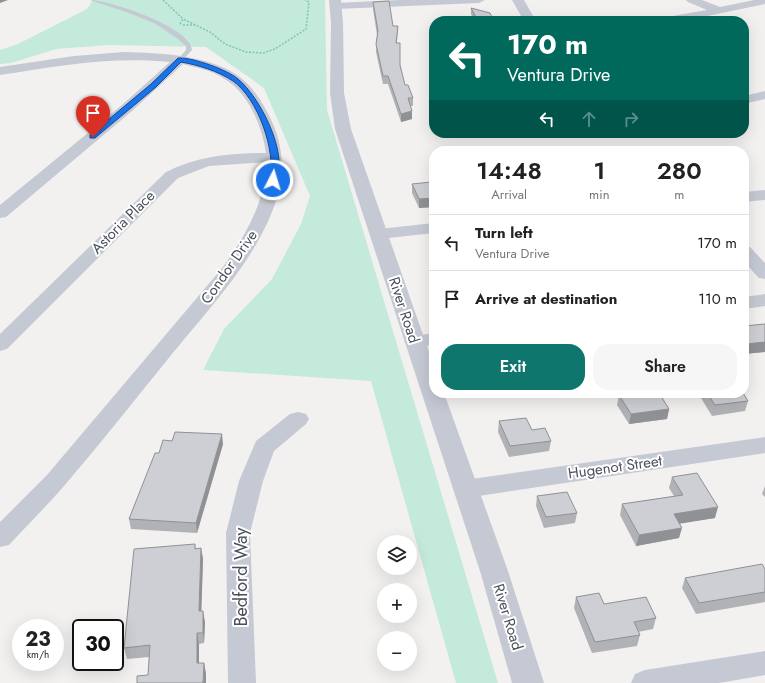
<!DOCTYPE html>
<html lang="en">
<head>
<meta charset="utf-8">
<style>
  :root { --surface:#fff; --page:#f6f6f6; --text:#222; --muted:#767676; --line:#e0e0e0; --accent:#0f766e }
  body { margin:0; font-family:Jost,sans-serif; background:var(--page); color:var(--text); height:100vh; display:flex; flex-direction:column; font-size:15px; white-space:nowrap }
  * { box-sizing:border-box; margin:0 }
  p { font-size:13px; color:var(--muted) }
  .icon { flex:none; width:22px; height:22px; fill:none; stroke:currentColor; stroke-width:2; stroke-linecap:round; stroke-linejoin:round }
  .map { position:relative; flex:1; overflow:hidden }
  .panel { position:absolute; left:429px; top:146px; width:320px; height:252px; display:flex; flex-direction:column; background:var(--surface); border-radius:16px; box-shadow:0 4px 16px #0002 }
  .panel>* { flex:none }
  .top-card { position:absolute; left:429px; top:16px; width:320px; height:122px; border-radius:16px; box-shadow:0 4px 16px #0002; background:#00695c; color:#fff; overflow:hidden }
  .buttons { position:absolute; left:377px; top:535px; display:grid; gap:8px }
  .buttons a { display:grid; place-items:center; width:40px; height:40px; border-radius:50%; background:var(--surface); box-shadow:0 4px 16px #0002; font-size:20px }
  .speed { position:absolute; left:12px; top:619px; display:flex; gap:8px; font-size:20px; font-weight:700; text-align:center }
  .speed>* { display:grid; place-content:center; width:52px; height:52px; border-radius:50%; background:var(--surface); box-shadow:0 4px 16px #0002; line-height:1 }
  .speed small { font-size:10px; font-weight:400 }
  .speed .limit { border:2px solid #111; border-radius:6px; background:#fff; color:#111 }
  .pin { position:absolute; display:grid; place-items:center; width:34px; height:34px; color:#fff; margin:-41px -17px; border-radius:50% 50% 50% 0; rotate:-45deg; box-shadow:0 0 4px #0007 }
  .pin .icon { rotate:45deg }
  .me { position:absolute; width:44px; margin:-22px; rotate:5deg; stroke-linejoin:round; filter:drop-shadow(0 0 3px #0008) }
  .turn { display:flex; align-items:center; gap:14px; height:84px; padding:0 12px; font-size:18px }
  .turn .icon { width:52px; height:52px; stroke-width:2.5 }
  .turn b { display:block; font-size:28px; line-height:34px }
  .lanes { display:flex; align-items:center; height:38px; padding:0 12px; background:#0003; justify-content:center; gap:20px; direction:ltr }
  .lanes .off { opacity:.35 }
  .eta { display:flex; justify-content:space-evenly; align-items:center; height:68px; text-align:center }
  .eta b { font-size:24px; font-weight:600; line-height:28px }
  .action { display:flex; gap:8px; margin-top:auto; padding:8px 12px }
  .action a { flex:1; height:46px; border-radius:16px; background:var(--accent); color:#fff; font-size:16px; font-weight:600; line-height:46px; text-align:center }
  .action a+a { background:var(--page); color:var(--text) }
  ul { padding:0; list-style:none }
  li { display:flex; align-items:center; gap:12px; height:56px; padding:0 12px; border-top:1px solid var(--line) }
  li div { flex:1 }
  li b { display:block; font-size:15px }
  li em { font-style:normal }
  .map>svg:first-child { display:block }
  .green { fill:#c4eadc }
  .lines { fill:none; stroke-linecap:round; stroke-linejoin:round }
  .path { stroke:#80c4b2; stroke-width:1.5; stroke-dasharray:2 1.5; stroke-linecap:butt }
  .service { fill:#c5c9d3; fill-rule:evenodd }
  .minor { fill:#c5c9d3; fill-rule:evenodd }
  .tertiary { fill:#c5c9d3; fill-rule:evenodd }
  .wall { fill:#b1b2b6 }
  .shaded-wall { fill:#909194 }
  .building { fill:#cecfd4; stroke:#909194 }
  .route { fill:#1a73e8; stroke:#114b97 }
  .labels { text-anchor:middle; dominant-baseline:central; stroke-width:4; stroke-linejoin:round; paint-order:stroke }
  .street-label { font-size:15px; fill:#4a4f5b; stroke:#fff }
  .near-street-label { font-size:18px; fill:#4a4f5b; stroke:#fff }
</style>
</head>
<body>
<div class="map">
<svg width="765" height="683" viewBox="0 0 765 683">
  <rect width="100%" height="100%" fill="#f2f1f0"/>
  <polygon class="green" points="93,0 325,0 327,110 498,683 456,683 371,381 203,370 224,329 272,279 301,224 310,196 264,88 206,47 109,45 56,49 11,63 0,64 0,50 18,44 87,9"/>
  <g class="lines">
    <g class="path">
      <polyline points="163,0 183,19"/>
      <polyline points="180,24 183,19 210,32 225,44 246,52 263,53 275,49 306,29 309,2 305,0"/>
      <polyline points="183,25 195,25"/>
    </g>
    <path class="service" d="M90,0C110,0 192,28 192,50L182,61H178V59L186,50V46L178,39L156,24L129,13Z"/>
    <g class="minor">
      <polygon points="399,0 485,0 479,3 336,9 330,6 336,3"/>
      <polygon points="512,0 524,0 536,21 524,21"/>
      <polygon points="686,0 702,0 720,7 754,0 765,0 765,4 683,21 655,21 661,18 707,10 688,2"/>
      <path d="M124,52C159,53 213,55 241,78C255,89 266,108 273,124C283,148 285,173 277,198C258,258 211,306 172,354C136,398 101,443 64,486C47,506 27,525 9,545L0,547V522L47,475L223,267C246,235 265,202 267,162L209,166L178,178L7,349L0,351V334L166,172C198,156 231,153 266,153C262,125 248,92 223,78C211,70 197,68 183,64L132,111L6,217L0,218V205L122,105L170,62C113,56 57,66 0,75V67L74,56Z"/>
      <polygon points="765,91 765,99 744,104 744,96"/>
      <polygon points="765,190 765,200 744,202 744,192"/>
      <polygon points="434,223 434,233 379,239 373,238 370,234 373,230 379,229"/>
      <polygon points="744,246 750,247 765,263 765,279 759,278 744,262"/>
      <polygon points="765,294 765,306 744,309 744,297"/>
      <polygon points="434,333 434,345 414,347 407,345 404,341 407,337"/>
      <polygon points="298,412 306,414 309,419 306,424 274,451 263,481 250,533 256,683 228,683 226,533 239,481 256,441 290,414"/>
      <polygon points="765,437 765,453 465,498 457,495 453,489 457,483 465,480"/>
      <polygon points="765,651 765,675 719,683 631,683 635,674 645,670"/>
    </g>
    <polygon class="tertiary" points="329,0 341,0 343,23 344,93 351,129 434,366 434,393 444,393 508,571 544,683 512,683 480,571 335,129 330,93 331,23"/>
  </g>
  <g class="wall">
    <polygon points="373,2 393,26 398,26 397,43 400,65 405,85 413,98 413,106 410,106 412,111 412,119 401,122 388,84 383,84 376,52 377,35 373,9"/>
    <polygon points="471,8 494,21 474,21 471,14"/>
    <polygon points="412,184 434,189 434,207 419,208 412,193"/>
    <polygon points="765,324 765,352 744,354 744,326"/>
    <polygon points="702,393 743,393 748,401 745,411 712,416 701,398"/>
    <polygon points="619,395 669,409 667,419 629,424 617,405"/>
    <polygon points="499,421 532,430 551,441 549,451 509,457 498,432"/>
    <polygon points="223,444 197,533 131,529 129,519 159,453"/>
    <polygon points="672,477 715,518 680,523 679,538 636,546 620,515 622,504 674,496 669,488"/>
    <polygon points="765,486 765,497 762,494"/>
    <polygon points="537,496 577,513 575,523 544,528 536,506"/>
    <polygon points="195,544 196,549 201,548 203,559 201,611 205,622 204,643 199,644 199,663 204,663 206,674 148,675 149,657 127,659 124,648"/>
    <polygon points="765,569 765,602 696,614 682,588 685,578"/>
    <polygon points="576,597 604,604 656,618 653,629 638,632 640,635 637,646 592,653 574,608"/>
  </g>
  <g class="shaded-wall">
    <polygon points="0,0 8,0 0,3"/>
    <polygon points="412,111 412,119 401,122 401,114"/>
    <polygon points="434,198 434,207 419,208 419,199"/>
    <polygon points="765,342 765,352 744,354 744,351 746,344"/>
    <polygon points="669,409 667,419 629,424 631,414"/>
    <polygon points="222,434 223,444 197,533 196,523"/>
    <polygon points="718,507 715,518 672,525 674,514"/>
    <polygon points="682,528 679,538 636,546 639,535"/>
    <polygon points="201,548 203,559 201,622 199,611"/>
    <polygon points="203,611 205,622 204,643 203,633"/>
    <polygon points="197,633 199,644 199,674 197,663"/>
    <polygon points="204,663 206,674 206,683 203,683"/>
  </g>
  <g class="building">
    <polygon points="389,1 393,26 398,26 396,43 400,43 400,65 405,85 408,85 413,98 408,98 412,111 401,114 388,76 383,76 376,44 378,31 373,2"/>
    <polygon points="471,8 490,13 494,21 478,21"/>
    <polygon points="431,182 434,189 434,198 419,199 412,184"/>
    <polygon points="765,324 765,342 746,344 744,342 744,326"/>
    <polygon points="632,393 659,393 669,409 631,414 619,395"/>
    <polygon points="707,393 743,393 748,401 715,405"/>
    <polygon points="526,418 532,430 545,428 551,441 510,446 499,421"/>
    <polygon points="175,432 222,434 196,523 129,519 155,453 159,453 163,440 172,441"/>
    <polygon points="697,473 718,507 674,514 682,528 639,535 622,504 683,495 672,477"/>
    <polygon points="567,492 577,513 546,517 537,496"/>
    <polygon points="195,544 195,549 201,548 199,611 203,611 203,633 197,633 197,663 204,663 203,683 137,683 137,676 148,675 150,645 124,648 134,549"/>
    <polygon points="762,564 765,569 765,592 699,603 685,578"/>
    <polygon points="599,593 604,604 646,597 656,618 634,622 640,635 595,642 576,597"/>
  </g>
  <path class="route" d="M178,58C192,57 228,70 238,79C260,97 289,154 276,181L270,180C276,150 258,99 233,81C218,71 198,65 181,62L156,87L95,138H90V135L151,84Z"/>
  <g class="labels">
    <g class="street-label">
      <text transform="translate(123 222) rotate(-45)">Astoria Place</text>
      <text transform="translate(229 267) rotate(-55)">Condor Drive</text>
      <text transform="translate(404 310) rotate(72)">River Road</text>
      <text transform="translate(615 467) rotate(-8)">Hugenot Street</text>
      <text transform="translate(508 617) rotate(73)">River Road</text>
    </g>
    <g class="near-street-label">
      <text transform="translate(241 577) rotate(-90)">Bedford Way</text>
    </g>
  </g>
</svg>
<div class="buttons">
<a><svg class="icon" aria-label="layers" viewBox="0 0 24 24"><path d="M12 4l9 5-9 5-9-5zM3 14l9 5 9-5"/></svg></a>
<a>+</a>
<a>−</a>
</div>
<div class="speed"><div>23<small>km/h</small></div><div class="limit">30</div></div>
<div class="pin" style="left:93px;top:137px;background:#d93025"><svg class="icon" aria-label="arrive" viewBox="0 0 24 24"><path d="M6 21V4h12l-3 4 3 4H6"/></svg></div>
<svg class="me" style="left:273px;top:180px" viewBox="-20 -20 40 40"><circle r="17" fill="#1a73e8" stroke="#fff" stroke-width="3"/><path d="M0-11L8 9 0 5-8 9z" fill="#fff"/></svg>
<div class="top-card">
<div class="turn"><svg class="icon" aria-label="left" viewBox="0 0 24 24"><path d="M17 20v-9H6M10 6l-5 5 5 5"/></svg><div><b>170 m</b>Ventura Drive</div></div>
<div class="lanes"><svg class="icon" aria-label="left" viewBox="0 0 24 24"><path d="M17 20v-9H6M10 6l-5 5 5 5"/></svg><svg class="icon off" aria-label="ahead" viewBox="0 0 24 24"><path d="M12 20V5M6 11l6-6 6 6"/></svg><svg class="icon off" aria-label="right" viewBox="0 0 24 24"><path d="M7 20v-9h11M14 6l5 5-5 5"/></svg></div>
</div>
<section class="panel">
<div class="eta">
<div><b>14:48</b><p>Arrival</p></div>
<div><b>1</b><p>min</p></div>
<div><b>280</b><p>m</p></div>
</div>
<ul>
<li><svg class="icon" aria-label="left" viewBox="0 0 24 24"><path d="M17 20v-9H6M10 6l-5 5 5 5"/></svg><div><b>Turn left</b><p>Ventura Drive</p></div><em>170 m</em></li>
<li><svg class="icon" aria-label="arrive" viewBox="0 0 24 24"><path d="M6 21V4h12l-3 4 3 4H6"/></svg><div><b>Arrive at destination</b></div><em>110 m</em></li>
</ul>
<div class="action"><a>Exit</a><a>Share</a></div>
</section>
</div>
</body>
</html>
